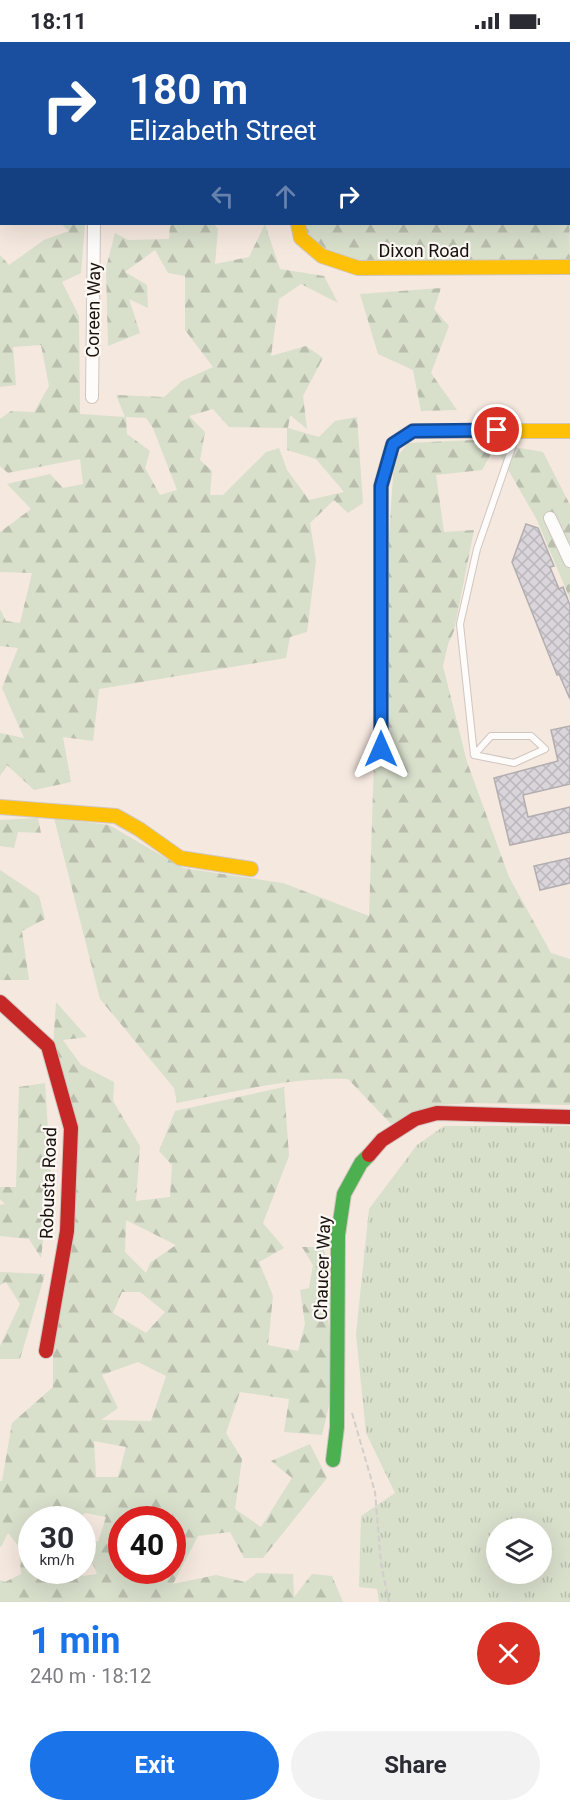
<!DOCTYPE html>
<html lang="en">
<head>
<meta charset="utf-8">
<style>
  :root { --surface:#fff; --page:#f2f2f3; --text:#2b2b33; --muted:#7c7c81; --accent:#1a73e8 }
  body { margin:0; font-family:Roboto,sans-serif; background:var(--page); color:var(--text); height:100vh; display:flex; flex-direction:column; font-size:22px; white-space:nowrap }
  * { box-sizing:border-box; margin:0 }
  p { font-size:20px; color:var(--muted) }
  .icon { flex:none; width:33px; height:33px; fill:none; stroke:currentColor; stroke-width:2; stroke-linecap:round; stroke-linejoin:round }
  .map { position:relative; height:1560px; overflow:hidden }
  .panel { display:flex; flex-direction:column; background:var(--surface); flex:1 }
  .panel>* { flex:none }
  .guide { position:absolute; left:0px; top:0px; width:570px; height:183px; box-shadow:0 6px 24px #0002; background:#1a4fa0; color:#fff; overflow:hidden }
  .fabs { position:absolute; left:486px; top:1476px; display:grid; gap:12px }
  .fabs a { display:grid; place-items:center; width:66px; height:66px; border-radius:50%; background:var(--surface); box-shadow:0 6px 24px #0002; font-size:30px }
  .speed { position:absolute; left:18px; top:1464px; display:flex; gap:12px; font-size:30px; font-weight:700; text-align:center }
  .speed>* { display:grid; place-content:center; width:78px; height:78px; border-radius:50%; background:var(--surface); box-shadow:0 6px 24px #0002; line-height:1 }
  .speed small { font-size:15px; font-weight:400 }
  .speed .limit { border:9px solid #d22; background:#fff; color:#111 }
  .pin { position:absolute; display:grid; place-items:center; width:51px; height:51px; color:#fff; margin:-26px; border:3px solid #fff; border-radius:50%; box-shadow:0 2px 6px #0007 }
  .me { position:absolute; width:66px; margin:-33px; rotate:0deg; stroke-linejoin:round; filter:drop-shadow(0 0 4px #0008) }
  .turn { display:flex; align-items:center; gap:21px; height:126px; padding:0 30px; font-size:27px }
  .turn .icon { width:78px; height:78px; stroke-width:2.5 }
  .turn b { display:block; font-size:42px; line-height:51px }
  .lanes { display:flex; align-items:center; height:57px; padding:0 30px; background:#0003; justify-content:center; gap:30px; direction:ltr }
  .lanes .off { opacity:.35 }
  .round { display:grid; place-items:center; flex:none; width:63px; height:63px; border-radius:32px; background:var(--page) }
  .summary { display:flex; align-items:center; justify-content:space-between; height:102px; padding:0 30px }
  h1 { font-size:36px; font-weight:700; line-height:45px; color:var(--accent) }
  .cta { display:flex; gap:12px; margin-top:auto; padding:12px 30px }
  .cta a { flex:1; height:69px; border-radius:36px; background:var(--accent); color:#fff; font-size:24px; font-weight:700; line-height:69px; text-align:center }
  .cta a+a { background:var(--page); color:var(--text) }
  .status { display:flex; justify-content:space-between; align-items:center; height:42px; padding:0 30px; background:var(--surface); direction:ltr }
  .status svg { height:16px; fill:currentColor }
  .map>svg:first-child { display:block }
  .grass { fill:url(#grass-tufts); fill-rule:evenodd }
  .forest { fill:url(#forest-firs); fill-rule:evenodd }
  .building { fill:url(#building-cross-hatch); stroke:#b2adae; stroke-width:1.5 }
  .lines { fill:none; stroke-linecap:round; stroke-linejoin:round }
  .lane-casing { stroke:#d0c6c0; stroke-width:8 }
  .street-casing { stroke:#d0c6c0; stroke-width:14 }
  .fast-casing { stroke:#d0c6c0; stroke-width:16 }
  .slow-casing { stroke:#d0c6c0; stroke-width:16 }
  .jam-casing { stroke:#d0c6c0; stroke-width:16 }
  .path { stroke:#d2cecb; stroke-width:2; stroke-dasharray:6 3; stroke-linecap:butt }
  .lane { stroke:#fefcfa; stroke-width:6 }
  .street { stroke:#fefcfa; stroke-width:12 }
  .fast { stroke:#4caf50; stroke-width:14 }
  .slow { stroke:#ffc107; stroke-width:14 }
  .jam { stroke:#c62828; stroke-width:14 }
  .route-casing { stroke:#114b97; stroke-width:15 }
  .route { stroke:#1a73e8; stroke-width:10 }
  .labels { text-anchor:middle; dominant-baseline:central; stroke-width:4.5; stroke-linejoin:round; paint-order:stroke }
  .street-label { font-size:18px; fill:#1a120d; stroke:#fcf8f4 }
</style>
</head>
<body>
<div class="status"><b>18:11</b><svg viewBox="0 0 49 12"><path d="M0 12V9h3v3zM5 12V6h3v6zM10 12V3h3v9zM15 12V0h3v12zM26 1h20v11H26zM47 4h2v5h-2z"/></svg></div>
<div class="map">
<svg width="570" height="1560" viewBox="0 0 570 1560">
  <defs>
    <pattern id="grass-tufts" width="24" height="20" patternUnits="userSpaceOnUse" patternTransform="scale(1.5)"><rect width="24" height="20" fill="#d8dfcb"/><path d="M3 7l-1-3M5 7V3M7 7l1-3M15 17l-1-3M17 17v-4M19 17l1-3" fill="none" stroke="#b9bead"/></pattern>
    <pattern id="forest-firs" width="22" height="20" patternUnits="userSpaceOnUse" patternTransform="scale(1.5)"><rect width="22" height="20" fill="#d8dfcb"/><path d="M5 1l3.5 6h-7zM16 11l3.5 6h-7z" fill="#b9bead"/></pattern>
    <pattern id="building-cross-hatch" width="8" height="8" patternUnits="userSpaceOnUse" patternTransform="scale(1.5)"><rect width="8" height="8" fill="#dad5db"/><path d="M0 0l8 8M0 8l8-8" fill="none" stroke="#bab6bb"/></pattern>
  </defs>
  <rect width="100%" height="100%" fill="#f5e8df"/>
  <path class="grass" d="M444,1084H570V1560H379L377,1547L359,1545L361,1474L395,1451L366,1391L356,1292L369,1167L417,1103ZM496,1486H542V1532H496Z"/>
  <g class="forest">
    <polygon points="569,151 570,225 358,226 322,214 298,182 568,182"/>
    <path d="M61,182H85L81,231L62,240L79,274L80,372L125,375L116,353L164,355L182,339L213,325L185,288V234L168,231L155,208L125,230L147,243L148,266L129,257L140,291L108,304L106,226L115,191L128,198L169,197L170,182H214L218,187L215,222L249,215L265,182L280,227L324,234L338,261L301,242L279,257L271,314L306,304L323,316L303,354L307,387L290,373L288,386L319,395L335,379L357,375L363,461L348,471L334,458L310,481L316,519L307,590L290,595L286,616L99,647L93,699L63,695L71,740L34,748L7,723L0,734V691L24,696L2,646L18,606L0,604V567L6,579L20,581L32,531L0,530V490L31,467L7,442L50,432L63,446L83,442L80,417L8,431L0,424V377L11,369L34,370L49,344L41,303L13,305L16,343L0,345V213L9,223L44,198L69,189ZM213,367L229,385L287,386V408L316,417L344,450L309,458L287,428L279,406L266,410L223,453H210L212,429L200,418L205,390L189,374ZM126,375L146,376L153,386L177,448L160,453L145,426L150,409L127,392Z"/>
    <polygon points="441,246 434,267 449,284 431,331 457,368 421,369 413,328 378,312 360,252"/>
    <path d="M474,398L543,410L570,463V557L537,478L495,405L482,428L436,433L444,490L474,488L454,589L448,602L443,624L467,720L509,835L551,911L570,917V1063L472,1061L439,1063L391,1082L348,1037C290,1035 234,1050 177,1061L174,1046L100,957L54,776L109,783L183,826L283,841L369,874L374,718L386,714L388,708L389,495L394,419L408,401Z"/>
    <polygon points="38,776 41,791 18,790 14,806 0,804 0,778"/>
    <polygon points="0,828 39,854 45,877 22,889 29,938 0,938"/>
    <path d="M56,960L87,995L63,998L81,1023L114,1040L113,1059L140,1104L136,1159L170,1155L172,1123L159,1109L175,1069L284,1045L289,1114L263,1181L284,1206L259,1220L273,1254L268,1303L298,1309L305,1282L300,1248L309,1246L313,1223L302,1205H323L332,1231L328,1275L335,1338L322,1393L284,1390L289,1357L240,1350L226,1391L242,1417L235,1467L261,1485L292,1436L271,1419L310,1402L327,1436L263,1516H244L230,1490L198,1494L173,1542L216,1533L245,1540L257,1531L293,1532L294,1555L312,1532L332,1534L343,1560H0V1538L5,1540L21,1532L19,1505L8,1491L1,1505L0,1504V1439H2L12,1381L53,1345V1311L75,1184L53,1006ZM126,1178L176,1203L150,1221L146,1231L125,1210ZM122,1250H140L165,1270L146,1291L113,1271ZM138,1320L166,1334L151,1379L101,1378L118,1366L102,1333ZM94,1399L126,1405L118,1435H96ZM86,1471L106,1475L98,1500L83,1493V1499L97,1532L83,1534L75,1529L32,1528V1478H73ZM122,1478H172V1528H122Z"/>
    <polygon points="45,1041 51,1134 41,1216 29,1197 0,1194 0,1163 5,1162 0,1157 0,1145 16,1145 19,1045"/>
    <polygon points="0,1230 45,1232 20,1317 0,1317 0,1304 20,1262 6,1240 0,1243"/>
  </g>
  <g class="building">
    <polygon points="526,482 538,486 554,524 550,525 559,547 563,545 570,563 570,657 559,632 557,633 512,520"/>
    <polygon points="570,684 570,742 523,753 528,775 570,765 570,790 510,803 494,736 558,719 551,688"/>
    <polygon points="570,816 570,841 540,848 534,824"/>
  </g>
  <g class="lines">
    <defs>
      <polyline id="lane" points="474,713 491,694 531,694 545,707 514,721 474,713 460,582 477,507 517,391"/>
      <g id="street">
        <polyline points="79,0 80,2"/>
        <polyline points="294,0 294,2"/>
        <polyline points="92,355 94,182"/>
        <polyline points="550,476 570,519"/>
      </g>
      <polyline id="fast" points="333,1418 337,1385 338,1193 344,1152 361,1121 369,1113"/>
      <g id="slow">
        <polyline points="298,182 301,196 322,214 358,226 570,225"/>
        <polyline points="381,707 381,444 393,402 413,389 570,389"/>
        <polyline points="0,765 116,774 139,787 180,816 251,827"/>
      </g>
      <g id="jam">
        <polyline points="0,960 48,1004 71,1086 67,1189 46,1309"/>
        <polyline points="369,1113 382,1098 415,1077 437,1071 570,1075"/>
      </g>
    </defs>
    <use href="#lane" class="lane-casing"/>
    <use href="#street" class="street-casing"/>
    <use href="#fast" class="fast-casing"/>
    <use href="#slow" class="slow-casing"/>
    <use href="#jam" class="jam-casing"/>
    <polyline class="path" points="352,1371 375,1450 381,1522 389,1560"/>
    <use href="#lane" class="lane"/>
    <use href="#street" class="street"/>
    <use href="#fast" class="fast"/>
    <use href="#slow" class="slow"/>
    <use href="#jam" class="jam"/>
  </g>
  <g class="lines">
    <defs>
      <polyline id="route" points="381,707 381,444 393,402 413,389 497,388"/>
    </defs>
    <use href="#route" class="route-casing"/>
    <use href="#route" class="route"/>
  </g>
  <g class="labels">
    <g class="street-label">
      <text x="424" y="208">Dixon Road</text>
      <text transform="translate(93 268) rotate(-89)">Coreen Way</text>
      <text transform="translate(48 1141) rotate(-88)">Robusta Road</text>
      <text transform="translate(322 1226) rotate(-88)">Chaucer Way</text>
    </g>
  </g>
</svg>
<div class="fabs">
<a><svg class="icon" aria-label="layers" viewBox="0 0 24 24"><path d="M12 4l9 5-9 5-9-5zM3 14l9 5 9-5"/></svg></a>
</div>
<div class="speed"><div>30<small>km/h</small></div><div class="limit">40</div></div>
<div class="pin" style="left:497px;top:388px;background:#d93025"><svg class="icon" aria-label="arrive" viewBox="0 0 24 24"><path d="M6 21V4h12l-3 4 3 4H6"/></svg></div>
<svg class="me" style="left:381px;top:707px" viewBox="-20 -20 40 40"><path d="M0-17L14 15 0 8-14 15z" fill="#1a73e8" stroke="#fff" stroke-width="4"/></svg>
<div class="guide">
<div class="turn"><svg class="icon" aria-label="right" viewBox="0 0 24 24"><path d="M7 20v-9h11M14 6l5 5-5 5"/></svg><div><b>180 m</b>Elizabeth Street</div></div>
<div class="lanes"><svg class="icon off" aria-label="left" viewBox="0 0 24 24"><path d="M17 20v-9H6M10 6l-5 5 5 5"/></svg><svg class="icon off" aria-label="ahead" viewBox="0 0 24 24"><path d="M12 20V5M6 11l6-6 6 6"/></svg><svg class="icon" aria-label="right" viewBox="0 0 24 24"><path d="M7 20v-9h11M14 6l5 5-5 5"/></svg></div>
</div>
</div>
<section class="panel">
<div class="summary"><div><h1>1 min</h1><p>240 m · 18:12</p></div><a class="round" style="background:#d93025;color:#fff"><svg class="icon" aria-label="close" viewBox="0 0 24 24"><path d="M6 6l12 12M18 6L6 18"/></svg></a></div>
<div class="cta"><a>Exit</a><a>Share</a></div>
</section>
</body>
</html>
